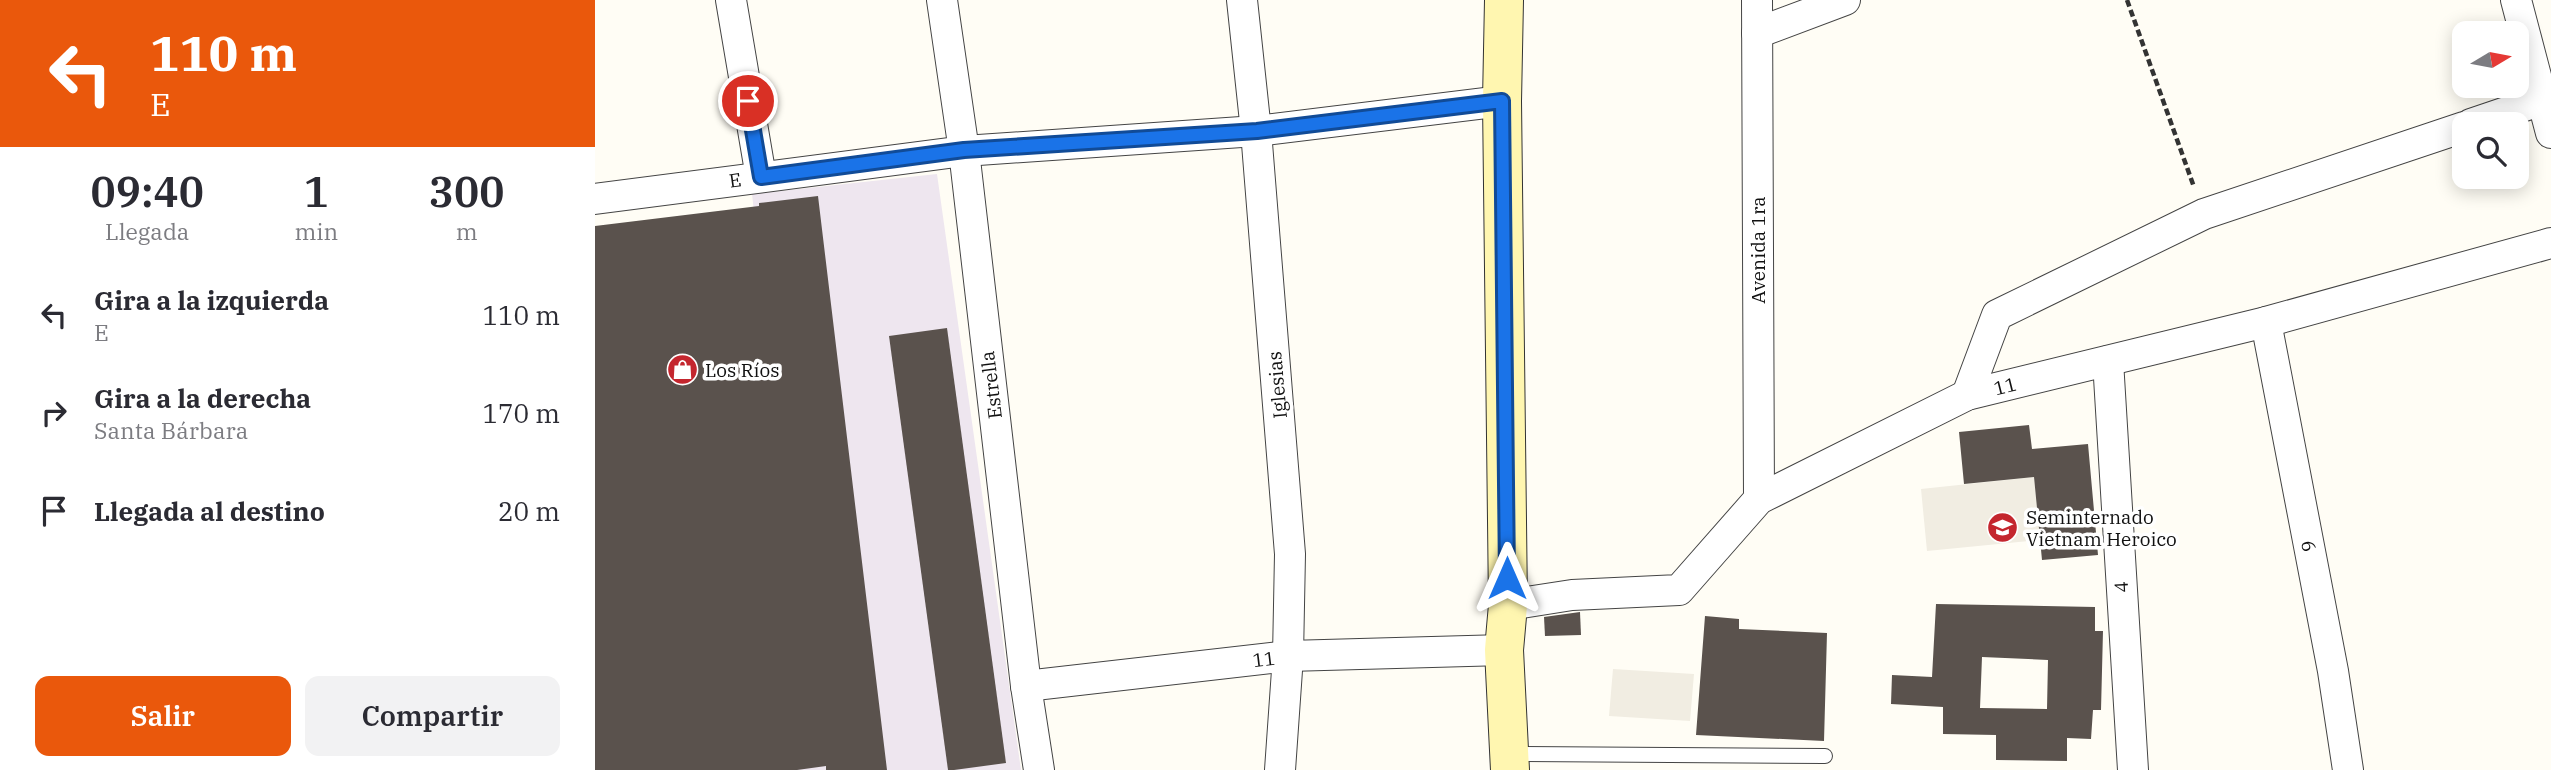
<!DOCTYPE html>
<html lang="es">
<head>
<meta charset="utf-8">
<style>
  :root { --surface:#fff; --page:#f2f2f3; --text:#2b2b33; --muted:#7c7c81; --accent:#ea580c }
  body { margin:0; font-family:"IBM Plex Serif",serif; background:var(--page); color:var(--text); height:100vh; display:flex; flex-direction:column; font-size:26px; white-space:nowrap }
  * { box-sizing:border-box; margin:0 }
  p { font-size:23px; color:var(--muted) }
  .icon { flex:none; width:38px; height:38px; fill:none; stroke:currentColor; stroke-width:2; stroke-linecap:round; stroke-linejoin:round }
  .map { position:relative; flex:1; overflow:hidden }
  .side { display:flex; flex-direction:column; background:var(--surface); width:595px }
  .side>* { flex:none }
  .top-card { background:#ea580c; color:#fff; overflow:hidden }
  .needle { width:46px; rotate:80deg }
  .tools { position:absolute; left:1857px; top:21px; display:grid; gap:14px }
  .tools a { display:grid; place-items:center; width:77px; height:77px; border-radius:14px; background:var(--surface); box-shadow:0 4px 18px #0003; font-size:35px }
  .pin { position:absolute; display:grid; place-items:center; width:60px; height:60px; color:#fff; margin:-30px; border:4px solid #fff; border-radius:50%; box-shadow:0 2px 7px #0007 }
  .me { position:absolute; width:77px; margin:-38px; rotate:0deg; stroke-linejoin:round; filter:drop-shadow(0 0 5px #0008) }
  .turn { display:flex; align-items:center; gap:24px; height:147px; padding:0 35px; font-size:32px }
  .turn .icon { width:91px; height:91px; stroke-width:2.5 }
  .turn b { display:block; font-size:49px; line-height:60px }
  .eta { display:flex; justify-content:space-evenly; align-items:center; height:119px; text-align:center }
  .eta b { font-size:42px; font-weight:600; line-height:49px }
  .cta { display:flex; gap:14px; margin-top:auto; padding:14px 35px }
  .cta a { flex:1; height:80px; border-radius:14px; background:var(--accent); color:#fff; font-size:28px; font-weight:600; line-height:80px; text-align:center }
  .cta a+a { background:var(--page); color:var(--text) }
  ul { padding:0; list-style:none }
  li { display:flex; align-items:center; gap:21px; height:98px; padding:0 35px }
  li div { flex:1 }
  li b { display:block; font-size:26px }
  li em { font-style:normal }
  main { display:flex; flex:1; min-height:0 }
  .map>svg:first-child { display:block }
  .industrial { fill:#eee6ef }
  .plaza { fill:#f1ede2 }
  .building { fill:#5a524d; fill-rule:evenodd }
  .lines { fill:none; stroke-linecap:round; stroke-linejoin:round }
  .lane-casing { stroke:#444; stroke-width:16 }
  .street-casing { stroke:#444; stroke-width:32 }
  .secondary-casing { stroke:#333; stroke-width:40 }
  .path { stroke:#333; stroke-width:4.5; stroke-dasharray:7 3.5; stroke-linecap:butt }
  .lane { stroke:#fff; stroke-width:14 }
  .street { stroke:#fff; stroke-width:30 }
  .secondary { stroke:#fff6b0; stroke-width:38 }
  .route-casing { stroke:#114b97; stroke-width:18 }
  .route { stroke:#1a73e8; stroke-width:12 }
  .labels { text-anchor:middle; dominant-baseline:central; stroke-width:7; stroke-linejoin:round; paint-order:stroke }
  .street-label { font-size:19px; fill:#111; stroke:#fff }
  .poi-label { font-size:19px; fill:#111; stroke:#fff; text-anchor:start }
</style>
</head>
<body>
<main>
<section class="side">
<div class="top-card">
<div class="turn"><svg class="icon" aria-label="left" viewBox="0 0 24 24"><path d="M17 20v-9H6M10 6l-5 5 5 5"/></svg><div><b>110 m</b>E</div></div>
</div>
<div class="eta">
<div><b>09:40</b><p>Llegada</p></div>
<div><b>1</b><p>min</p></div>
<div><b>300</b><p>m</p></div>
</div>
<ul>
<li><svg class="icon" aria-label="left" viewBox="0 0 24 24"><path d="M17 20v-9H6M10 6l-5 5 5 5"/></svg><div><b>Gira a la izquierda</b><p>E</p></div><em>110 m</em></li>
<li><svg class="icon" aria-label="right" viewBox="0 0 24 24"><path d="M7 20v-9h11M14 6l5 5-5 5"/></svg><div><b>Gira a la derecha</b><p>Santa Bárbara</p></div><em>170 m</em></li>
<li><svg class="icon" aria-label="arrive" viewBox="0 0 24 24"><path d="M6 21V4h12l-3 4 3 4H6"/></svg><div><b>Llegada al destino</b></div><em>20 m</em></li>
</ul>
<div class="cta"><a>Salir</a><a>Compartir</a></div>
</section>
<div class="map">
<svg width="1956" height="770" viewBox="0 0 1956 770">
  <rect width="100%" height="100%" fill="#fffdf5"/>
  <polygon class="industrial" points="342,174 426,770 0,770 0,545 194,520 157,194"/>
  <g class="plaza">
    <polygon points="1439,477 1445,540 1332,551 1326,489"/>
    <polygon points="1018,669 1099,674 1095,721 1014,716"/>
  </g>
  <g class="building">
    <polygon points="223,196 292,770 231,770 231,766 202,770 0,770 0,226 164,206 164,203"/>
    <polygon points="352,328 411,763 359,770 353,770 294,336"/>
    <polygon points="1434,425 1437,449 1493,444 1503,555 1447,560 1439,477 1369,484 1364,432"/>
    <path d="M1341,604L1500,607V631H1508L1506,710H1498L1496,739L1472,738V761L1401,760V735L1348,734V707L1296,704L1297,675L1337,677ZM1387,657L1453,660L1452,709L1385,708Z"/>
    <polygon points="985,612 986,635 950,636 949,617"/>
    <polygon points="1110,616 1144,619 1144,629 1232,633 1229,741 1101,735"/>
  </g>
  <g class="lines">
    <defs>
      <polyline id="lane" points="917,754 1230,756"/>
      <g id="street">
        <polyline points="136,0 166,177"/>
        <polyline points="347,0 369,151 431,686 444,770"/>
        <polyline points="647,0 661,131 695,554 693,656 685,770"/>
        <polyline points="1162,0 1164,499"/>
        <polyline points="1921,0 1956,133"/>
        <polyline points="1162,33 1250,0"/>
        <polyline points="1876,124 1947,100"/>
        <polyline points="0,199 369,151 661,131 907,101"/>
        <polyline points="1671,322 1738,671 1753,770"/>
        <polyline points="1513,361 1538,770"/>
        <polyline points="1372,395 1402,315 1609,214 1869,127"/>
        <polyline points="913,605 977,595 1084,590 1164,499 1372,395 1671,322 1956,243"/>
        <polyline points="431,686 693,656 909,650"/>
      </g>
      <polyline id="secondary" points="909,0 907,101 913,605 909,650 915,770"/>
    </defs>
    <use href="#lane" class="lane-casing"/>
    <use href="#street" class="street-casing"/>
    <use href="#secondary" class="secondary-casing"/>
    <polyline class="path" points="1532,0 1599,187"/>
    <use href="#lane" class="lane"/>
    <use href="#street" class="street"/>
    <use href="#secondary" class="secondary"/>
  </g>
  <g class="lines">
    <defs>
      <polyline id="route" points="153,101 166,177 369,150 662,131 907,101 912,578"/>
    </defs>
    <use href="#route" class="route-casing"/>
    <use href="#route" class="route"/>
  </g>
  <defs>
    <symbol id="shop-disc" viewBox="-11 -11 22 22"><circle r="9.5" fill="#c4262e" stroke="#fff"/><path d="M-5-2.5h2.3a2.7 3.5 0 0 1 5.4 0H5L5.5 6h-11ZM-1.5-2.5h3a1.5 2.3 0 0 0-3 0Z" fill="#fff"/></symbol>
    <symbol id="school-disc" viewBox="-11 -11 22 22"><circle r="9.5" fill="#c4262e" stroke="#fff"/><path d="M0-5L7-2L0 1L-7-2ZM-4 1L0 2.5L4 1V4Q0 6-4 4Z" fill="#fff"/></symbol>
  </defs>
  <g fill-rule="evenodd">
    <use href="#shop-disc" x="70" y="352" width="35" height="35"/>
    <use href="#school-disc" x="1390" y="510" width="35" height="35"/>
  </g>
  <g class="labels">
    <g class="street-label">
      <text transform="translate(140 180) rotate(-8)">E</text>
      <text transform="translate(1163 250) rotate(-90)">Avenida 1ra</text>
      <text transform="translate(396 385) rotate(-97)">Estrella</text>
      <text transform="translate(682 385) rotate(-95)">Iglesias</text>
      <text transform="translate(1410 386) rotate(-14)">11</text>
      <text transform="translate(1714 546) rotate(79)">6</text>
      <text transform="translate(1526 587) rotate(-93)">4</text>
      <text transform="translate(669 659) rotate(-7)">11</text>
    </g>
    <g class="poi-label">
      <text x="110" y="370">Los Ríos</text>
      <text x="1431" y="517">Seminternado<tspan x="1431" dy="22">Vietnam Heroico</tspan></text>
    </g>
  </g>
</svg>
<div class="tools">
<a><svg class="needle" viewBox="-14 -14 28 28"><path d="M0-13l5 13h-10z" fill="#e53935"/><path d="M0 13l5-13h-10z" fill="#7c7c81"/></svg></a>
<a><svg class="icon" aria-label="search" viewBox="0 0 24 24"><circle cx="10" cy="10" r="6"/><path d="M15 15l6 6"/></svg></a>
</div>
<div class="pin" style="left:153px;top:101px;background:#d93025"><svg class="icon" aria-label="arrive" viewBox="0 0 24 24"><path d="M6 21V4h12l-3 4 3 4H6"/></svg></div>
<svg class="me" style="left:912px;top:578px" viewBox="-20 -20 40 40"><path d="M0-17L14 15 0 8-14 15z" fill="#1a73e8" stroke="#fff" stroke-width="4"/></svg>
</div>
</main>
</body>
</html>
